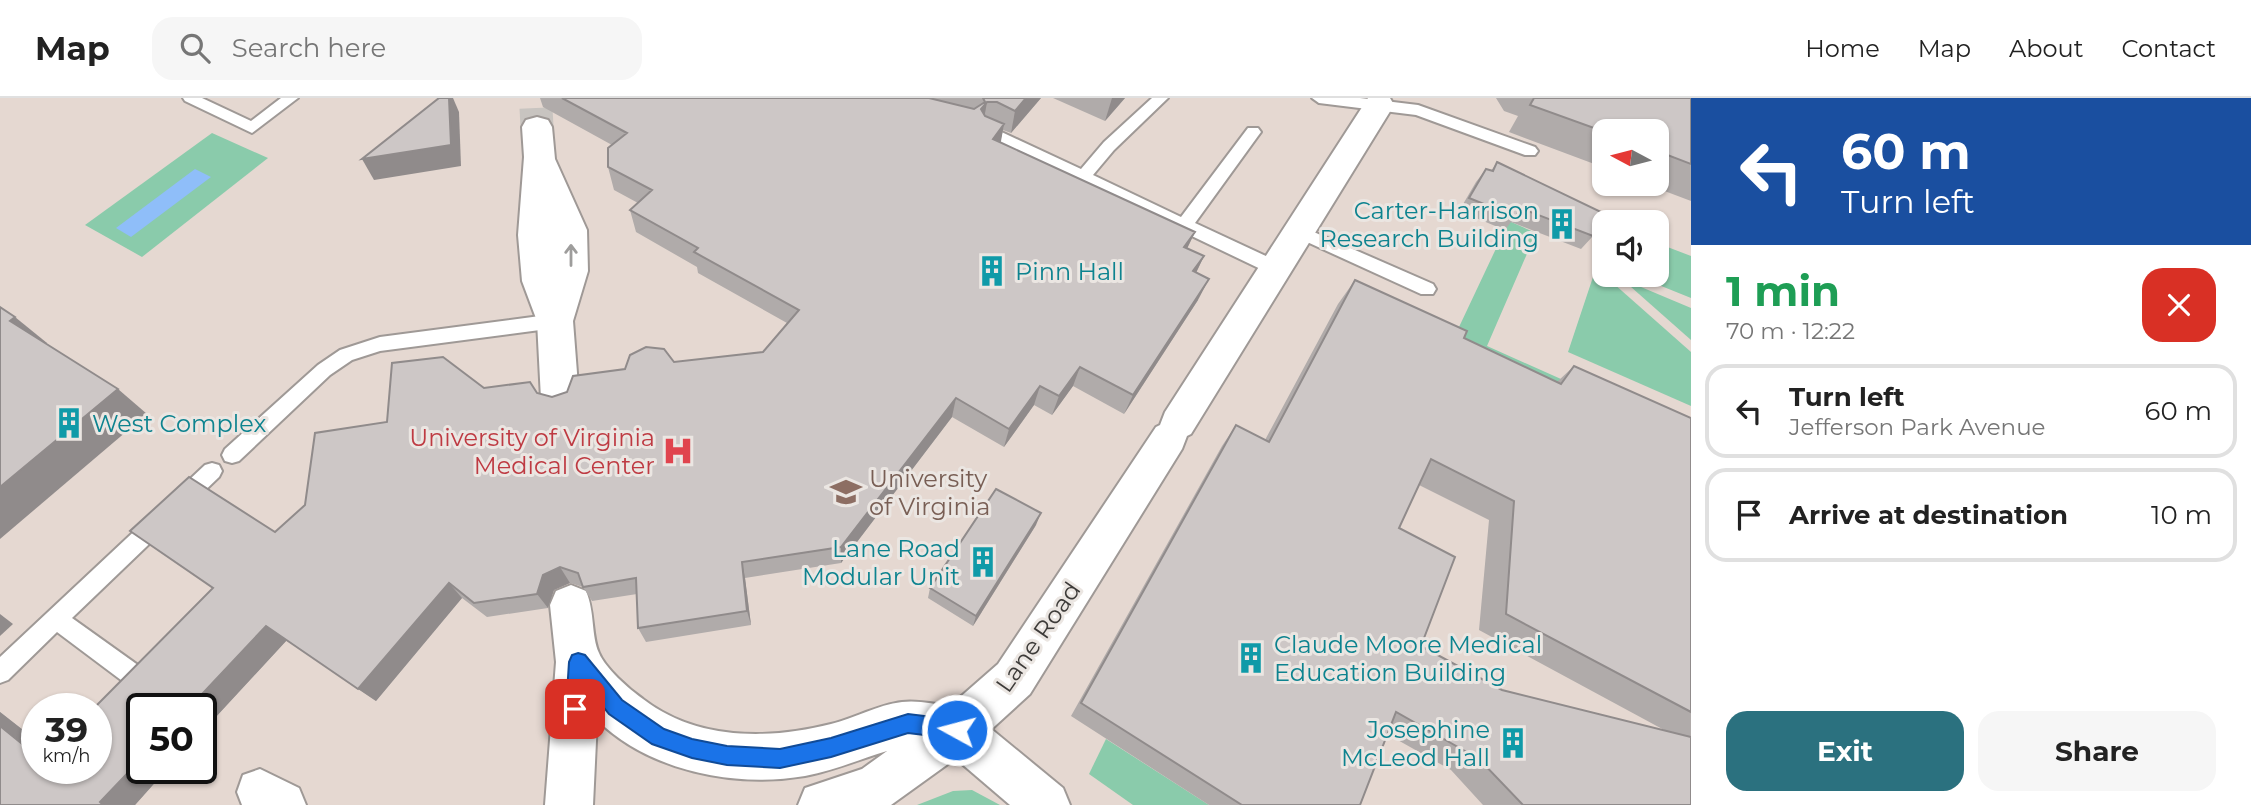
<!DOCTYPE html>
<html lang="en">
<head>
<meta charset="utf-8">
<style>
  :root { --surface:#fff; --page:#f6f6f6; --text:#222; --muted:#767676; --line:#e0e0e0; --accent:#2b717f }
  body { margin:0; font-family:Montserrat,sans-serif; background:var(--page); color:var(--text); height:100vh; display:flex; flex-direction:column; font-size:26px; white-space:nowrap }
  * { box-sizing:border-box; margin:0 }
  p { font-size:23px; color:var(--muted) }
  .icon { flex:none; width:38px; height:38px; fill:none; stroke:currentColor; stroke-width:2; stroke-linecap:round; stroke-linejoin:round }
  .map { position:relative; flex:1; overflow:hidden }
  .side { display:flex; flex-direction:column; background:var(--surface); width:560px }
  .side>* { flex:none }
  .guide { background:#1a4fa0; color:#fff; overflow:hidden }
  .needle { width:46px; rotate:277deg }
  .buttons { position:absolute; left:1592px; top:21px; display:grid; gap:14px }
  .buttons a { display:grid; place-items:center; width:77px; height:77px; border-radius:14px; background:var(--surface); box-shadow:0 2px 5px #0004; font-size:35px }
  .speed { position:absolute; left:21px; top:595px; display:flex; gap:14px; font-size:35px; font-weight:700; text-align:center }
  .speed>* { display:grid; place-content:center; width:91px; height:91px; border-radius:50%; background:var(--surface); box-shadow:0 2px 5px #0004; line-height:1 }
  .speed small { font-size:18px; font-weight:400 }
  .speed .limit { border:4px solid #111; border-radius:10px; background:#fff; color:#111 }
  .pin { position:absolute; display:grid; place-items:center; width:60px; height:60px; color:#fff; margin:-30px; border-radius:14px; box-shadow:0 4px 10px #0006 }
  .me { position:absolute; width:77px; margin:-38px; rotate:277deg; stroke-linejoin:round; filter:drop-shadow(0 0 5px #0008) }
  .turn { display:flex; align-items:center; gap:24px; height:147px; padding:0 35px; font-size:32px }
  .turn .icon { width:91px; height:91px; stroke-width:2.5 }
  .turn b { display:block; font-size:49px; line-height:60px }
  .round { display:grid; place-items:center; flex:none; width:74px; height:74px; border-radius:21px; background:var(--page) }
  .head { display:flex; align-items:center; justify-content:space-between; height:119px; padding:0 35px }
  h1 { font-size:42px; font-weight:700; line-height:52px; color:#1e9e55 }
  .button { display:flex; gap:14px; margin-top:auto; padding:14px 35px }
  .button a { flex:1; height:80px; border-radius:21px; background:var(--accent); color:#fff; font-size:28px; font-weight:700; line-height:80px; text-align:center }
  .button a+a { background:var(--page); color:var(--text) }
  ul { padding:0; list-style:none }
  li { display:flex; align-items:center; gap:21px; height:94px; margin:0 14px 10px; padding:0 21px; border:4px solid var(--line); border-radius:21px }
  li div { flex:1 }
  li b { display:block; font-size:26px }
  li em { font-style:normal }
  header { display:flex; align-items:center; gap:42px; box-sizing:border-box; height:98px; padding:0 35px; background:var(--surface); border-bottom:2px solid var(--line) }
  header strong { font-size:33px }
  nav { display:flex; gap:38px; margin-inline-start:auto; font-size:24px }
  .search { width:490px; height:63px; background:var(--page); display:flex; align-items:center; gap:18px; box-sizing:border-box; padding:0 24px; border-radius:21px; color:var(--muted); font-size:26px }
  main { display:flex; flex:1; min-height:0 }
  .map>svg:first-child { display:block }
  .built { fill:#e5d8d1; fill-rule:evenodd }
  .green { fill:#8acbab }
  .water { fill:#8fbef9 }
  .lines { fill:none; stroke-linecap:round; stroke-linejoin:round }
  .secondary-tunnel { stroke:#c8c4c0; stroke-width:33; stroke-dasharray:33 17; stroke-linecap:butt }
  .lane-casing { stroke:#9f9996; stroke-width:4 }
  .street-casing { stroke:#9f9996; stroke-width:4 }
  .secondary-casing { stroke:#9f9996; stroke-width:4 }
  .lane { fill:#fff; fill-rule:evenodd }
  .street { fill:#fff; fill-rule:evenodd }
  .secondary { fill:#fff; fill-rule:evenodd }
  .wall { fill:#b0abaa; fill-rule:evenodd }
  .shaded-wall { fill:#908b8b }
  .building { fill:#cdc7c6; stroke:#908b8b; stroke-width:2 }
  .oneway { stroke:#9e9d9c }
  .route { fill:#1a73e8; stroke:#114b97; stroke-width:2 }
  .labels { text-anchor:middle; dominant-baseline:central; stroke-width:6; stroke-linejoin:round; paint-order:stroke }
  .culture-label { font-size:24px; fill:#0d838f; stroke:#ebe6e2; text-anchor:end }
  .health-label { font-size:24px; fill:#be3a42; stroke:#ebe6e2; text-anchor:end }
  .education-label { font-size:24px; fill:#785e54; stroke:#ebe6e2; text-anchor:start }
  .street-label { font-size:24px; fill:#3d3b39; stroke:#ebe6e2 }
</style>
</head>
<body>
<header>
<strong>Map</strong>
<div class="search"><svg class="icon" aria-label="search" viewBox="0 0 24 24"><circle cx="10" cy="10" r="6"/><path d="M15 15l6 6"/></svg>Search here</div>
<nav><a>Home</a><a>Map</a><a>About</a><a>Contact</a></nav>
</header>
<main>
<div class="map">
<svg width="1691" height="707" viewBox="0 0 1691 707">
  <rect width="100%" height="100%" fill="#ebe6e2"/>
  <path class="built" d="M0,0H1691V707H0ZM1605,33H1657V86H1605ZM1605,124H1657V177H1605ZM37,611H96V670H37ZM142,611H201V670H142Z"/>
  <g class="green">
    <polygon points="212,35 268,60 142,159 85,127"/>
    <polygon points="1509,123 1536,135 1487,248 1691,339 1443,263"/>
    <polygon points="1657,145 1691,158 1691,200 1634,177 1657,177"/>
    <polygon points="1596,170 1691,254 1691,308 1568,254"/>
    <polygon points="1622,181 1691,210 1691,242"/>
    <polygon points="1106,641 1209,707 1133,707 1089,676"/>
    <polygon points="972,692 1000,707 917,707 953,693"/>
  </g>
  <polygon class="water" points="195,71 211,79 131,139 116,130"/>
  <g class="lines">
    <polyline class="secondary-tunnel" points="536,10 537,29"/>
    <defs>
      <g id="lane">
        <polygon points="183,0 202,0 251,23 281,0 298,0 252,35 185,3"/>
        <polygon points="1152,0 1168,0 1114,52 1093,77 1181,119 1248,30 1258,30 1261,34 1258,38 1195,125 1283,166 1285,171 1283,176 1271,176 983,38 980,34 983,30 993,30 1081,71 1104,44"/>
        <polygon points="1312,0 1360,0 1418,7 1535,49 1538,53 1535,57 1525,57 1416,17 1319,5"/>
        <polygon points="1300,128 1433,186 1436,191 1433,196 1421,196 1294,138 1292,134 1294,130"/>
        <polygon points="555,216 561,218 564,223 561,228 555,230 380,253 352,262 330,277 239,363 232,365 225,363 222,357 225,351 318,267 340,252 380,239"/>
        <polygon points="212,365 219,367 222,373 219,379 72,520 149,575 152,583 149,591 141,594 133,591 57,534 8,582 0,585 0,559 205,367"/>
      </g>
      <g id="street">
        <polygon points="957,609 973,616 1063,690 1070,707 1010,707 941,648 934,632 941,616"/>
        <polygon points="260,671 299,690 306,707 242,707 237,694 243,677"/>
      </g>
      <g id="secondary">
        <path d="M1368,0H1390L1394,7L1191,336L1187,338L1182,351L1030,596L973,648L891,707H798L805,690L862,671L887,653C860,661 833,673 805,678C733,690 650,673 597,622L593,707H545L556,564L550,507L556,493L571,487L586,493C595,514 591,538 599,555C605,570 629,591 643,601C696,642 768,642 831,626C855,620 877,607 902,604C918,602 934,606 950,608L998,566L1156,329L1160,327L1165,314Z"/>
        <polygon points="537,19 548,22 552,29 555,61 587,132 588,173 573,223 579,301 573,312 560,316 547,312 541,301 537,223 522,183 518,137 524,59 522,29 526,22"/>
      </g>
    </defs>
    <use href="#lane" class="lane-casing"/>
    <use href="#street" class="street-casing"/>
    <use href="#secondary" class="secondary-casing"/>
    <use href="#lane" class="lane"/>
    <use href="#street" class="street"/>
    <use href="#secondary" class="secondary"/>
  </g>
  <g class="wall">
    <polygon points="540,0 1041,0 1011,35 1003,32 1000,44 1195,134 1187,150 1204,158 1196,175 1198,202 1124,316 1073,288 1052,317 1034,307 1004,349 952,319 841,465 745,480 751,527 646,544 638,530 637,496 592,503 583,489 570,485 554,492 548,510 487,519 462,500 376,603 287,542 201,635 201,611 142,670 168,670 135,707 0,707 0,614 37,643 37,670 275,434 305,407 387,324 484,290 537,295 552,299 674,264 763,254 787,225 698,175 697,169 636,134 630,112 638,105 614,92 608,69 612,47 543,9"/>
    <polygon points="1053,0 1125,0 1105,23"/>
    <polygon points="1496,0 1691,0 1691,103 1646,86 1657,86 1657,33 1605,33 1605,70 1509,34 1518,18 1504,13"/>
    <polygon points="1497,64 1593,138 1581,151 1511,124 1505,132 1459,113 1476,84 1486,71 1491,73"/>
    <path d="M1355,182L1464,240L1557,284L1574,268L1691,320V707H1483L1451,672L1387,636L1360,707H1209L1071,618L1222,348L1236,327L1265,342L1338,206ZM1419,387L1489,422L1479,532L1666,633L1502,592L1421,548L1399,430Z"/>
    <polygon points="1036,427 973,528 928,500 930,490"/>
  </g>
  <g class="shaded-wall">
    <polygon points="449,0 453,0 459,14 461,68 374,82 362,61"/>
    <polygon points="1026,0 1041,0 1011,35 1015,13"/>
    <polygon points="1112,0 1125,0 1105,23"/>
    <polygon points="987,4 983,27 981,11"/>
    <polygon points="1004,26 1000,49 993,41"/>
    <polygon points="1195,134 1185,155 1184,149"/>
    <polygon points="1204,158 1194,179 1193,173"/>
    <polygon points="1209,181 1198,202 1124,316 1133,297"/>
    <polygon points="15,219 47,245 42,249 10,223"/>
    <polygon points="1080,269 1073,288 1052,317 1059,298"/>
    <polygon points="1040,288 1034,307 1004,349 1009,331"/>
    <polygon points="118,291 147,316 0,441 0,389"/>
    <polygon points="956,300 952,319 841,465 841,449"/>
    <polygon points="1041,415 1036,427 973,528 976,518"/>
    <polygon points="742,464 745,480 751,527 747,513"/>
    <polygon points="560,469 570,485 554,492 548,510 537,496 543,477"/>
    <polygon points="449,485 462,500 376,603 358,591"/>
    <polygon points="0,516 13,526 0,538"/>
    <polygon points="266,528 287,542 201,635 201,611 188,611"/>
    <polygon points="0,614 37,643 37,658 0,628"/>
    <polygon points="142,660 142,670 168,670 135,707 103,707 100,704"/>
  </g>
  <g class="building">
    <polygon points="439,0 449,0 451,47 362,61"/>
    <polygon points="562,0 929,0 974,11 985,4 983,0 1026,0 1015,13 997,4 987,4 981,11 985,18 1004,26 993,41 1195,134 1184,149 1204,158 1193,173 1209,181 1133,297 1080,269 1059,298 1040,288 1009,331 956,300 841,449 742,464 747,513 638,530 636,480 583,489 578,475 560,469 543,477 537,496 474,505 449,485 358,591 266,528 188,611 142,611 142,660 100,704 103,707 0,707 0,628 37,658 37,670 96,670 96,611 93,611 213,490 130,433 189,379 275,434 305,407 315,335 387,324 392,265 443,259 484,290 530,284 537,295 552,299 567,294 573,278 625,271 630,257 646,249 664,251 674,264 763,254 799,212 694,154 698,150 630,112 652,92 608,69 608,50 627,35"/>
    <polygon points="1534,0 1691,0 1691,66 1657,53 1657,33 1605,34 1530,7"/>
    <polygon points="1497,64 1603,115 1593,138 1520,110 1516,119 1469,100 1486,71 1493,73"/>
    <polygon points="1355,182 1467,233 1464,240 1561,286 1574,268 1691,320 1691,614 1506,516 1514,403 1431,361 1399,430 1455,459 1421,548 1502,592 1691,639 1691,707 1523,707 1479,661 1396,614 1360,707 1242,707 1081,605 1236,327 1269,344"/>
    <polygon points="0,209 15,219 10,223 118,291 0,389"/>
    <polygon points="996,391 1041,415 976,518 930,490"/>
  </g>
  <defs><path id="oneway-shaft" d="M-6 0H5M1.5-3L5.5 0L1.5 3" fill="none" stroke-width="1.6" stroke-linecap="round" stroke-linejoin="round" transform="scale(1.75)"/></defs>
  <use class="oneway" href="#oneway-shaft" transform="translate(571 157) rotate(-90)"/>
  <polygon class="route" points="578,555 585,557 622,602 664,631 692,641 727,648 780,651 831,640 908,616 957,622 964,625 967,632 964,638 957,641 908,635 831,659 780,670 727,667 692,660 652,646 609,616 586,587 582,618 575,621 569,618 566,611 569,564 572,557"/>
  <defs>
    <symbol id="building-bare" viewBox="-9 -9 18 18"><path d="M-4-6H4V6H1V3H-1V6H-4ZM-2.5-4.3h1.7v1.8h-1.7ZM.8-4.3h1.7v1.8H.8ZM-2.5-1h1.7V.8h-1.7ZM.8-1h1.7V.8H.8Z" fill="#0f9aa8" stroke="#ebe6e2" stroke-width="2.5" paint-order="stroke"/></symbol>
    <symbol id="hospital-bare" viewBox="-9 -9 18 18"><path d="M-5-5h3v3.5h4V-5h3V5h-3V1.5h-4V5h-3Z" fill="#e0444e" stroke="#ebe6e2" stroke-width="2.5" paint-order="stroke"/></symbol>
    <symbol id="university-bare" viewBox="-9 -9 18 18"><path d="M0-5L7-2L0 1L-7-2ZM-4 1L0 2.5L4 1V4Q0 6-4 4Z" fill="#8d6e63" stroke="#ebe6e2" stroke-width="2.5" paint-order="stroke"/></symbol>
  </defs>
  <g fill-rule="evenodd">
    <use href="#building-bare" x="1540" y="104" width="44" height="44"/>
    <use href="#building-bare" x="970" y="151" width="44" height="44"/>
    <use href="#building-bare" x="47" y="303" width="44" height="44"/>
    <use href="#hospital-bare" x="656" y="331" width="44" height="44"/>
    <use href="#university-bare" x="824" y="372" width="44" height="44"/>
    <use href="#building-bare" x="961" y="442" width="44" height="44"/>
    <use href="#building-bare" x="1229" y="538" width="44" height="44"/>
    <use href="#building-bare" x="1491" y="623" width="44" height="44"/>
  </g>
  <g class="labels">
    <g class="culture-label">
      <text x="1539" y="112">Carter-Harrison<tspan x="1539" dy="28">Research Building</tspan></text>
      <text x="1015" y="173" text-anchor="start">Pinn Hall</text>
      <text x="92" y="325" text-anchor="start">West Complex</text>
      <text x="960" y="450">Lane Road<tspan x="960" dy="28">Modular Unit</tspan></text>
      <text x="1274" y="546" text-anchor="start">Claude Moore Medical<tspan x="1274" dy="28">Education Building</tspan></text>
      <text x="1490" y="631">Josephine<tspan x="1490" dy="28">McLeod Hall</tspan></text>
    </g>
    <g class="health-label">
      <text x="655" y="339">University of Virginia<tspan x="655" dy="28">Medical Center</tspan></text>
    </g>
    <g class="education-label">
      <text x="869" y="380">University<tspan x="869" dy="28">of Virginia</tspan></text>
    </g>
    <g class="street-label">
      <text transform="translate(1038 539) rotate(-55)">Lane Road</text>
    </g>
  </g>
</svg>
<div class="buttons">
<a><svg class="needle" viewBox="-14 -14 28 28"><path d="M0-13l5 13h-10z" fill="#e53935"/><path d="M0 13l5-13h-10z" fill="#767676"/></svg></a>
<a><svg class="icon" aria-label="sound" viewBox="0 0 24 24"><path d="M4 9h4l5-4v14l-5-4H4zM17 9q2 3 0 6"/></svg></a>
</div>
<div class="speed"><div>39<small>km/h</small></div><div class="limit">50</div></div>
<div class="pin" style="left:575px;top:611px;background:#d93025"><svg class="icon" aria-label="arrive" viewBox="0 0 24 24"><path d="M6 21V4h12l-3 4 3 4H6"/></svg></div>
<svg class="me" style="left:957px;top:632px" viewBox="-20 -20 40 40"><circle r="17" fill="#1a73e8" stroke="#fff" stroke-width="3"/><path d="M0-11L8 9 0 5-8 9z" fill="#fff"/></svg>
</div>
<section class="side">
<div class="guide">
<div class="turn"><svg class="icon" aria-label="left" viewBox="0 0 24 24"><path d="M17 20v-9H6M10 6l-5 5 5 5"/></svg><div><b>60 m</b>Turn left</div></div>
</div>
<div class="head"><div><h1>1 min</h1><p>70 m · 12:22</p></div><a class="round" style="background:#d93025;color:#fff"><svg class="icon" aria-label="close" viewBox="0 0 24 24"><path d="M6 6l12 12M18 6L6 18"/></svg></a></div>
<ul>
<li><svg class="icon" aria-label="left" viewBox="0 0 24 24"><path d="M17 20v-9H6M10 6l-5 5 5 5"/></svg><div><b>Turn left</b><p>Jefferson Park Avenue</p></div><em>60 m</em></li>
<li><svg class="icon" aria-label="arrive" viewBox="0 0 24 24"><path d="M6 21V4h12l-3 4 3 4H6"/></svg><div><b>Arrive at destination</b></div><em>10 m</em></li>
</ul>
<div class="button"><a>Exit</a><a>Share</a></div>
</section>
</main>
</body>
</html>
